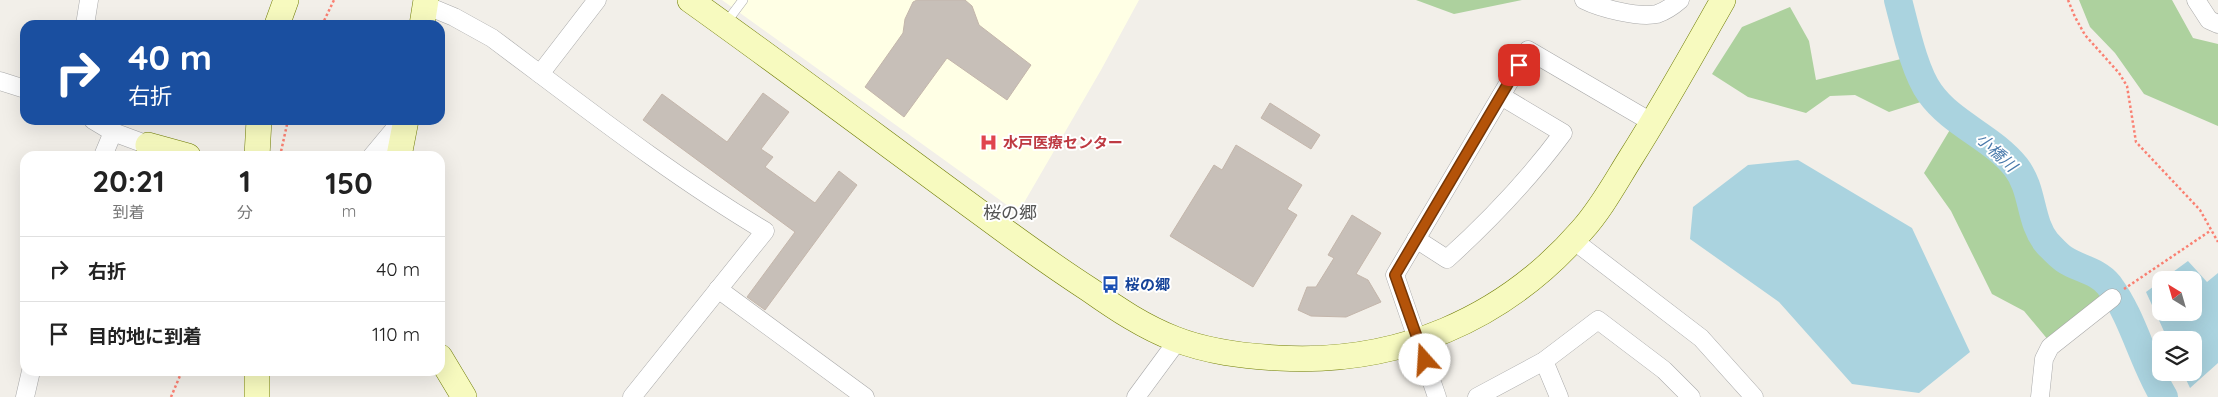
<!DOCTYPE html>
<html lang="ja">
<head>
<meta charset="utf-8">
<style>
  :root { --surface:#fff; --page:#f2f2f2; --text:#222; --muted:#767676; --line:#e0e0e0 }
  body { margin:0; font-family:Quicksand,"Noto Sans JP",sans-serif; background:var(--page); color:var(--text); height:100vh; display:flex; flex-direction:column; font-size:19px; white-space:nowrap }
  * { box-sizing:border-box; margin:0 }
  p { font-size:16px; color:var(--muted) }
  .icon { flex:none; width:28px; height:28px; fill:none; stroke:currentColor; stroke-width:2; stroke-linecap:round; stroke-linejoin:round }
  .map { position:relative; flex:1; overflow:hidden }
  .side { position:absolute; left:20px; top:151px; width:425px; height:225px; display:flex; flex-direction:column; background:var(--surface); border-radius:15px; box-shadow:0 5px 20px #0002 }
  .side>* { flex:none }
  .banner { position:absolute; left:20px; top:20px; width:425px; height:105px; border-radius:15px; box-shadow:0 5px 20px #0002; background:#1a4fa0; color:#fff; overflow:hidden }
  .needle { width:32px; rotate:323deg }
  .fabs { position:absolute; left:2152px; top:271px; display:grid; gap:10px }
  .fabs a { display:grid; place-items:center; width:50px; height:50px; border-radius:10px; background:var(--surface); box-shadow:0 5px 20px #0002; font-size:25px }
  .pin { position:absolute; display:grid; place-items:center; width:42px; height:42px; color:#fff; margin:-21px; border-radius:10px; box-shadow:0 2px 8px #0006 }
  .me { position:absolute; width:55px; margin:-28px; rotate:341deg; stroke-linejoin:round; filter:drop-shadow(0 0 4px #0008) }
  .turn { display:flex; align-items:center; gap:18px; height:105px; padding:0 25px; font-size:22px }
  .turn .icon { width:65px; height:65px; stroke-width:2.5 }
  .turn b { display:block; font-size:35px; line-height:42px }
  .eta { display:flex; justify-content:space-evenly; align-items:center; height:85px; text-align:center }
  .eta b { font-size:30px; font-weight:800; line-height:35px }
  ul { padding:0; list-style:none }
  li { display:flex; align-items:center; gap:15px; height:65px; padding:0 25px; border-top:1px solid var(--line) }
  li div { flex:1 }
  li b { display:block; font-size:19px }
  li em { font-style:normal }
  .map>svg:first-child { display:block }
  .education { fill:#ffffe5 }
  .forest { fill:#add19e }
  .water { fill:#aad3df }
  .lines { fill:none; stroke-linecap:round; stroke-linejoin:round }
  .river { stroke:#aad3df; stroke-width:28 }
  .building { fill:#c7bfb8; stroke:#c4b6ab }
  .lane-casing { stroke:#a9a9a9; stroke-width:10 }
  .street-casing { stroke:#a9a9a9; stroke-width:19 }
  .secondary-casing { stroke:#707d05; stroke-width:26 }
  .path { stroke:#fa8072; stroke-width:2.5; stroke-dasharray:2.5 2.5; stroke-linecap:butt }
  .lane { stroke:#fff; stroke-width:9 }
  .street { stroke:#fff; stroke-width:18 }
  .secondary { stroke:#f7fabf; stroke-width:25 }
  .route-casing { stroke:#753606; stroke-width:12 }
  .route { stroke:#b45309; stroke-width:9 }
  .labels { text-anchor:middle; dominant-baseline:central; stroke-width:4; stroke-linejoin:round; paint-order:stroke }
  .health-label { font-size:15px; font-weight:bold; fill:#be3a42; stroke:#fff; text-anchor:start }
  .transit-label { font-size:15px; font-weight:bold; fill:#164399; stroke:#fff; text-anchor:start }
  .water-label { font-size:16px; font-style:italic; fill:#4a7aab; stroke:#fff }
  .quarter-label { font-size:18px; fill:#555; stroke:#fff }
</style>
</head>
<body>
<div class="map">
<svg width="2218" height="397" viewBox="0 0 2218 397">
  <rect width="100%" height="100%" fill="#f2efe9"/>
  <polygon class="education" points="722,0 1139,0 1101,70 1018,213"/>
  <g class="forest">
    <polygon points="1416,0 1522,0 1454,14"/>
    <polygon points="2079,0 2172,0 2193,38 2218,44 2218,126 2144,94 2115,53 2090,27"/>
    <polygon points="1790,7 1809,41 1816,80 1901,59 1924,101 1889,112 1855,95 1830,96 1806,113 1748,97 1712,74 1742,27"/>
    <polygon points="1951,128 1993,153 2020,190 2039,244 2084,276 2102,294 2049,341 2024,311 1992,294 1951,211 1924,173"/>
  </g>
  <g class="water">
    <polygon points="1798,160 1912,228 1970,352 1919,393 1852,384 1779,302 1690,239 1693,207 1748,165"/>
    <polygon points="2188,261 2207,282 2218,273 2218,363 2190,388 2183,373 2194,372 2194,340 2168,340 2146,292 2161,281 2161,312 2194,312 2194,280 2162,280"/>
  </g>
  <g class="lines">
    <path class="river" d="M1898,0C1905,26 1914,71 1930,93C1952,124 1992,137 2016,167C2034,190 2029,221 2047,243C2052,248 2058,255 2064,259C2078,269 2097,270 2109,285C2134,319 2142,361 2164,397"/>
  </g>
  <g class="building">
    <polygon points="917,0 965,0 972,6 979,25 1031,65 1007,100 947,58 904,117 865,87 903,33 905,19 913,2"/>
    <polygon points="763,93 789,112 761,149 773,157 765,167 815,203 839,171 857,185 765,310 747,297 795,232 643,120 662,94 727,142"/>
    <polygon points="1270,103 1320,135 1311,149 1261,118"/>
    <polygon points="1236,145 1302,185 1287,209 1297,215 1253,287 1170,236 1214,165 1222,170"/>
    <polygon points="1352,215 1381,233 1356,274 1368,280 1381,302 1346,317 1311,316 1298,310 1307,287 1316,287 1334,258 1328,255"/>
  </g>
  <g class="lines">
    <defs>
      <polyline id="lane" points="725,24 743,0"/>
      <g id="street">
        <path d="M597,0L540,74C613,129 686,184 765,231L632,397"/>
        <path d="M1584,0C1600,8 1638,18 1657,14C1666,11 1673,6 1680,0"/>
        <polyline points="2196,0 2209,20 2218,24"/>
        <polyline points="425,5 454,17 492,38 540,74"/>
        <polyline points="85,25 89,0"/>
        <polyline points="0,81 25,89"/>
        <polyline points="93,120 113,132 148,145"/>
        <polyline points="103,156 113,132"/>
        <polyline points="372,156 402,120"/>
        <path d="M1416,239L1447,259C1489,221 1529,179 1563,133L1501,96"/>
        <polyline points="1573,240 1701,338 1754,397"/>
        <polyline points="718,289 865,397"/>
        <polyline points="1544,361 1559,397"/>
        <polyline points="25,397 31,371"/>
        <polyline points="1136,397 1178,340"/>
        <polyline points="1437,397 1395,275 1528,50 1653,123"/>
        <polyline points="1477,397 1544,361 1598,320 1664,370 1691,397"/>
        <polyline points="2040,397 2044,359 2050,347 2112,298"/>
      </g>
      <g id="secondary">
        <path d="M690,0C788,70 885,143 982,214C1017,240 1053,266 1090,290C1117,309 1144,327 1175,339C1208,352 1243,356 1278,358C1397,365 1504,320 1582,230C1601,209 1615,183 1630,159C1663,107 1693,53 1723,0"/>
        <polyline points="277,25 286,0"/>
        <polyline points="422,25 426,0"/>
        <polyline points="148,145 188,156"/>
        <polyline points="257,156 259,120"/>
        <polyline points="399,156 406,120"/>
        <polyline points="440,357 464,397"/>
        <polyline points="257,371 257,397"/>
      </g>
    </defs>
    <use href="#lane" class="lane-casing"/>
    <use href="#street" class="street-casing"/>
    <use href="#secondary" class="secondary-casing"/>
    <g class="path">
      <polyline points="2068,0 2075,17 2085,35 2119,73 2127,86 2136,142 2200,210 2218,242"/>
      <polyline points="322,25 334,0"/>
      <polyline points="280,156 288,120"/>
      <polyline points="2124,289 2210,231"/>
      <polyline points="171,397 182,371"/>
    </g>
    <use href="#lane" class="lane"/>
    <use href="#street" class="street"/>
    <use href="#secondary" class="secondary"/>
  </g>
  <g class="lines">
    <defs>
      <polyline id="route" points="1425,360 1395,275 1519,65"/>
    </defs>
    <use href="#route" class="route-casing"/>
    <use href="#route" class="route"/>
  </g>
  <defs>
    <symbol id="hospital-bare" viewBox="-9 -9 18 18"><path d="M-5-5h3v3.5h4V-5h3V5h-3V1.5h-4V5h-3Z" fill="#e0444e" stroke="#fff" stroke-width="2.5" paint-order="stroke"/></symbol>
    <symbol id="bus-bare" viewBox="-9 -9 18 18"><path d="M-5-6H5V4H4V6H2V4H-2V6H-4V4H-5ZM-3.5-4V0h7V-4ZM-3.5 1.2v1.5H-2V1.2ZM2 1.2v1.5H3.5V1.2Z" fill="#1a4fb4" stroke="#fff" stroke-width="2.5" paint-order="stroke"/></symbol>
  </defs>
  <g fill-rule="evenodd">
    <use href="#hospital-bare" x="976" y="130" width="25" height="25"/>
    <use href="#bus-bare" x="1098" y="272" width="25" height="25"/>
  </g>
  <g class="labels">
    <g class="health-label">
      <text x="1003" y="142">水戸医療センター</text>
    </g>
    <g class="transit-label">
      <text x="1125" y="284">桜の郷</text>
    </g>
    <g class="water-label">
      <text transform="translate(1997 152) rotate(43)">小橋川</text>
    </g>
    <g class="quarter-label">
      <text x="1010" y="212">桜の郷</text>
    </g>
  </g>
</svg>
<div class="fabs">
<a><svg class="needle" viewBox="-14 -14 28 28"><path d="M0-13l5 13h-10z" fill="#e53935"/><path d="M0 13l5-13h-10z" fill="#767676"/></svg></a>
<a><svg class="icon" aria-label="layers" viewBox="0 0 24 24"><path d="M12 4l9 5-9 5-9-5zM3 14l9 5 9-5"/></svg></a>
</div>
<div class="pin" style="left:1519px;top:65px;background:#d93025"><svg class="icon" aria-label="arrive" viewBox="0 0 24 24"><path d="M6 21V4h12l-3 4 3 4H6"/></svg></div>
<svg class="me" style="left:1425px;top:360px" viewBox="-20 -20 40 40"><circle r="19" fill="#fff"/><path d="M0-13L10 11 0 6-10 11z" fill="#b45309"/></svg>
<div class="banner">
<div class="turn"><svg class="icon" aria-label="right" viewBox="0 0 24 24"><path d="M7 20v-9h11M14 6l5 5-5 5"/></svg><div><b>40 m</b>右折</div></div>
</div>
<section class="side">
<div class="eta">
<div><b>20:21</b><p>到着</p></div>
<div><b>1</b><p>分</p></div>
<div><b>150</b><p>m</p></div>
</div>
<ul>
<li><svg class="icon" aria-label="right" viewBox="0 0 24 24"><path d="M7 20v-9h11M14 6l5 5-5 5"/></svg><div><b>右折</b></div><em>40 m</em></li>
<li><svg class="icon" aria-label="arrive" viewBox="0 0 24 24"><path d="M6 21V4h12l-3 4 3 4H6"/></svg><div><b>目的地に到着</b></div><em>110 m</em></li>
</ul>
</section>
</div>
</body>
</html>
